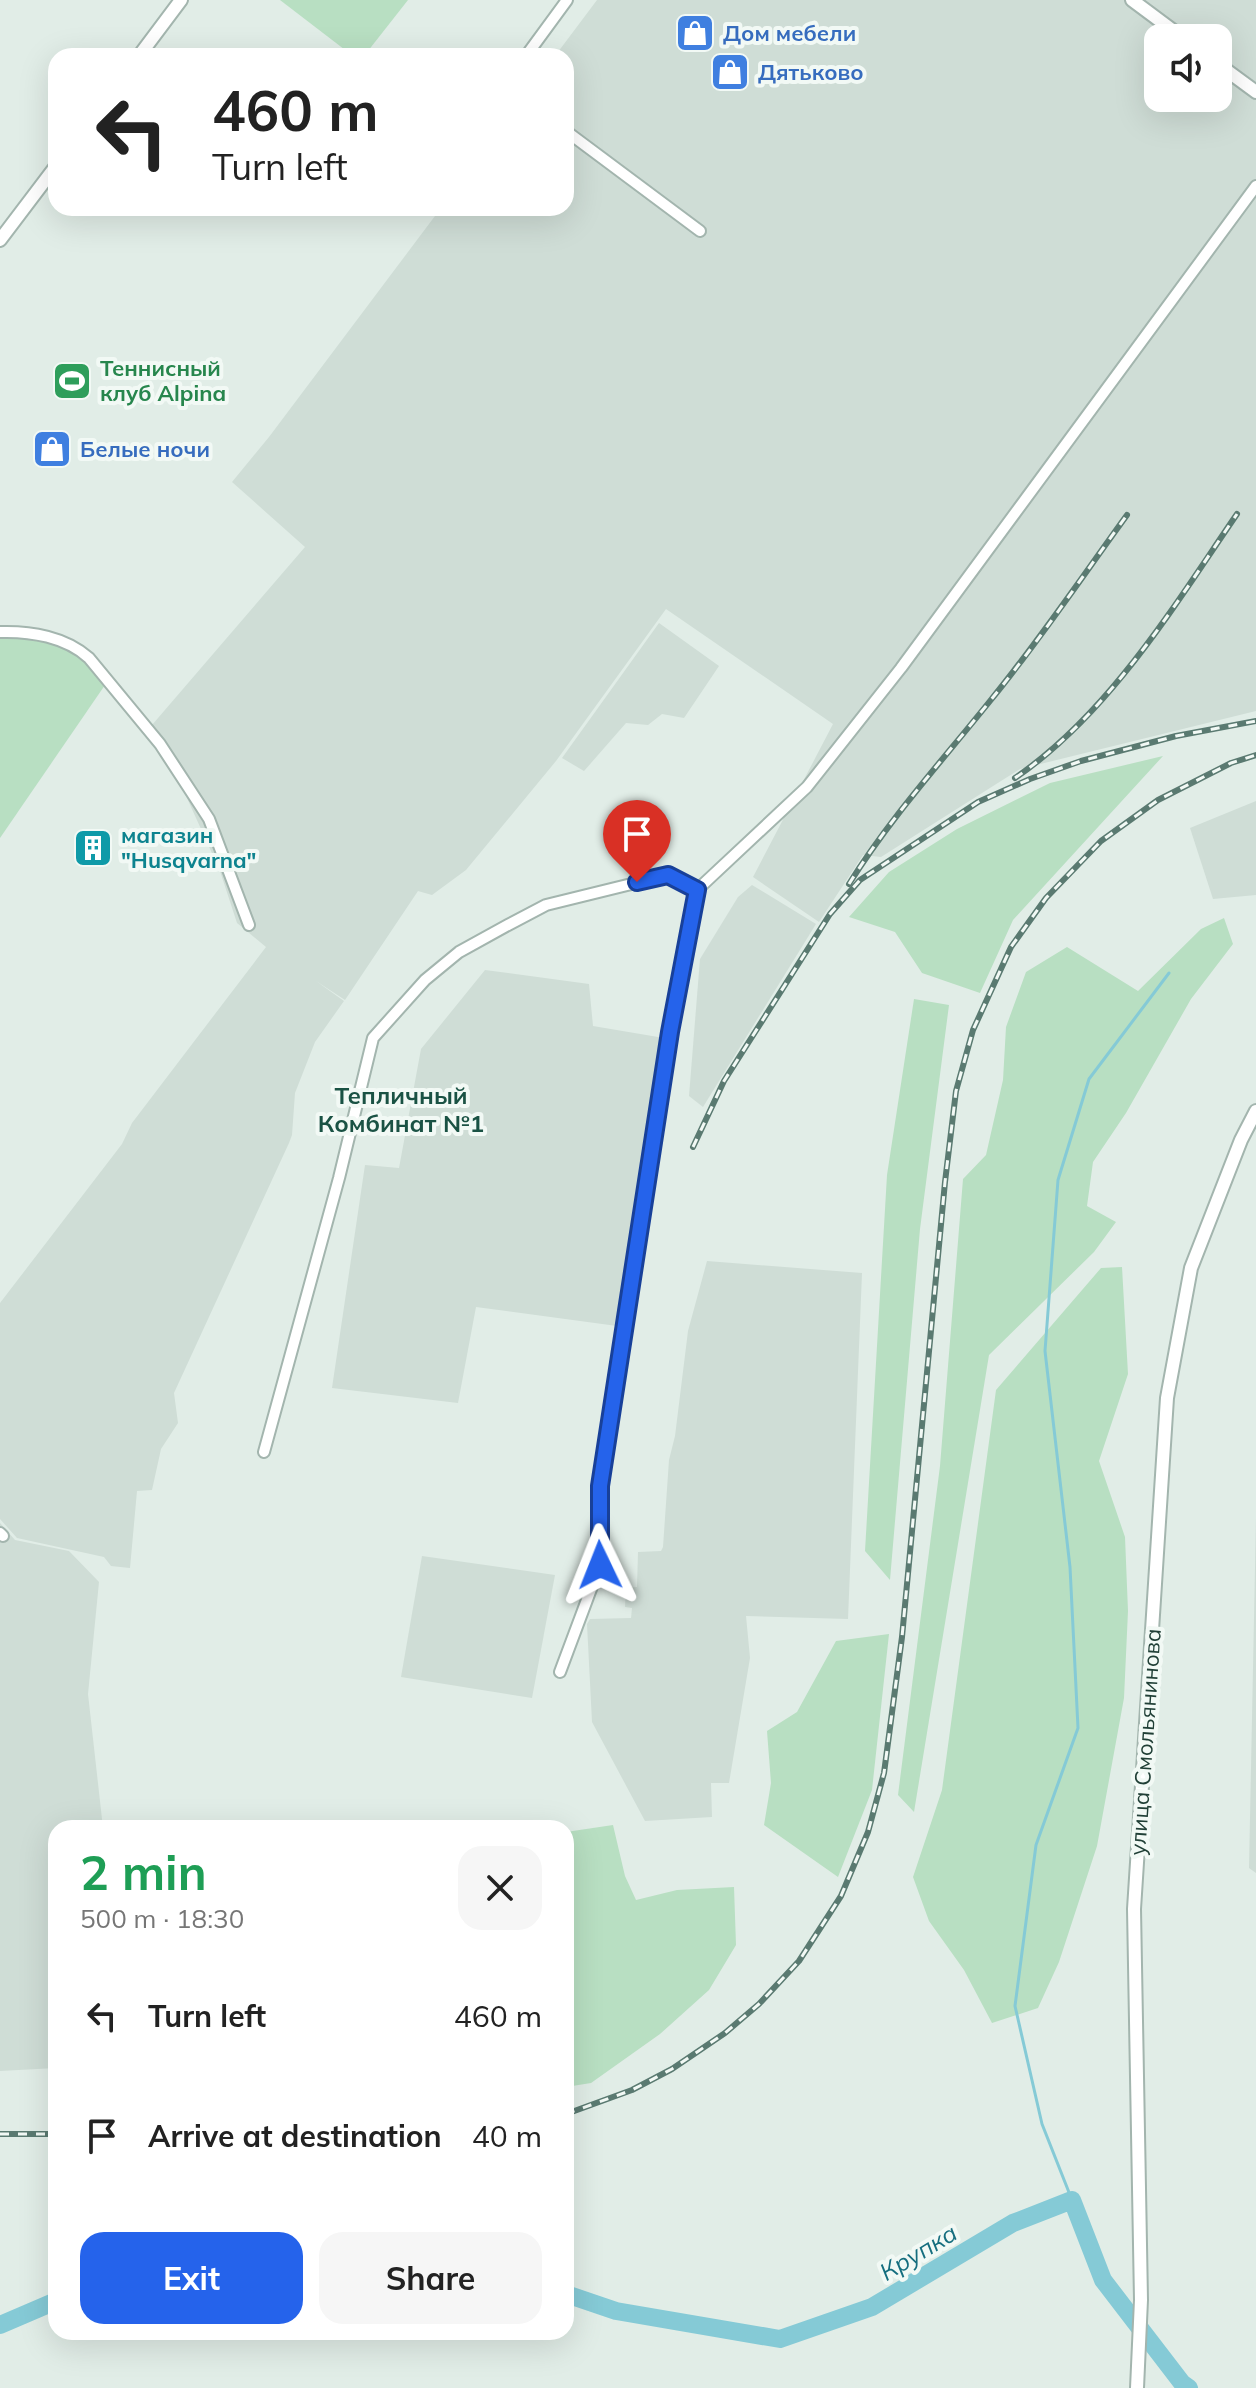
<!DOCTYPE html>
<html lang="en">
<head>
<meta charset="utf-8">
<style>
  :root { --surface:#fff; --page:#f6f6f6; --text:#222; --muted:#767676; --accent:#2563eb }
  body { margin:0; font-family:Mulish,sans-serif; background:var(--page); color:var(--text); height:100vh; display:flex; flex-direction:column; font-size:30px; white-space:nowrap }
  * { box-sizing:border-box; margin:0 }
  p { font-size:26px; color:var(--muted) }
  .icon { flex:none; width:44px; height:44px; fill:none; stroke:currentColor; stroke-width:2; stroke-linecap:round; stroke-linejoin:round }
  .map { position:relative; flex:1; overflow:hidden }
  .details { position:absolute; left:48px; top:1820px; width:526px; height:520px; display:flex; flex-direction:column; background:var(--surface); border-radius:24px; box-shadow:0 8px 32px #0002 }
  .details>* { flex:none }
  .hud { position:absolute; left:48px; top:48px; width:526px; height:168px; border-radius:24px; box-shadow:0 8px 32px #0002; background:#fff; color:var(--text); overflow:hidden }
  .controls { position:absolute; left:1144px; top:24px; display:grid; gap:16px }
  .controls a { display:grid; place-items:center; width:88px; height:88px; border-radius:16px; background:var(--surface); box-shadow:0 8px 32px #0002; font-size:40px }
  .pin { position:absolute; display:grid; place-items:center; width:68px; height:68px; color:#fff; margin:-82px -34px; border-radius:50% 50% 50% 0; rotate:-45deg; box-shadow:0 0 8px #0007 }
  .pin .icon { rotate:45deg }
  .me { position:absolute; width:88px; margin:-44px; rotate:358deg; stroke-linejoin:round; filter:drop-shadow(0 0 6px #0008) }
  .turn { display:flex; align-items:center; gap:28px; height:168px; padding:0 32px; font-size:36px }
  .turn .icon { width:104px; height:104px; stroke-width:2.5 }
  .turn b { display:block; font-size:56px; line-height:68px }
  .round { display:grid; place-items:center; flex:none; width:84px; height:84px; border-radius:24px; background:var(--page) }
  .head { display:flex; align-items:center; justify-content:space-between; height:136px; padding:0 32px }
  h1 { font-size:48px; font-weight:700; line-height:60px; color:#1e9e55 }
  .action { display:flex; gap:16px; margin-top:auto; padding:16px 32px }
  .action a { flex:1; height:92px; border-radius:24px; background:var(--accent); color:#fff; font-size:32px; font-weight:700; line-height:92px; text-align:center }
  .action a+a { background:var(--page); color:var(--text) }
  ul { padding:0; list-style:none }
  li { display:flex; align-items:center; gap:24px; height:120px; padding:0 32px }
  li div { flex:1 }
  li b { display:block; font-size:30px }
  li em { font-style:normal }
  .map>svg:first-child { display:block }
  .built { fill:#cfddd6; fill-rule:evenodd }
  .green { fill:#b8dfc2 }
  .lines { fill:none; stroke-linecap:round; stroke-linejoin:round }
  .stream { stroke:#85cad6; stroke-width:3 }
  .river { stroke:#85cad6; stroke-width:18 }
  .minor-casing { stroke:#a3b5ae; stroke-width:14 }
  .tertiary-casing { stroke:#a3b5ae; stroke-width:16 }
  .minor { stroke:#fff; stroke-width:10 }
  .tertiary { stroke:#fff; stroke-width:12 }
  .rail-casing { stroke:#5a7a71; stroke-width:6 }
  .rail { stroke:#f2f9f5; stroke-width:3; stroke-dasharray:9; stroke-linecap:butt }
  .route-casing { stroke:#184099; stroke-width:20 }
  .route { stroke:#2563eb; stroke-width:14 }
  .labels { text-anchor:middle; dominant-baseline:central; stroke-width:8; stroke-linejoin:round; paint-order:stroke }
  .shop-label { font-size:22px; font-weight:bold; fill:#366cbe; stroke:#f2f9f5; text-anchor:start }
  .leisure-label { font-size:22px; font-weight:bold; fill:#27864d; stroke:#f2f9f5; text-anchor:start }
  .culture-label { font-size:22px; font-weight:bold; fill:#0d838f; stroke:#f2f9f5; text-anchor:start }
  .street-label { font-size:22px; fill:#203f36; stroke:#f2f9f5 }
  .neighbourhood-label { font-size:24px; font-weight:bold; fill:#1a5244; stroke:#f2f9f5 }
  .water-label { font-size:24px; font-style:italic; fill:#166e7f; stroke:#f2f9f5 }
</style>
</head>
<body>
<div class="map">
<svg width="1256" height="2388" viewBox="0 0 1256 2388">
  <rect width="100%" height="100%" fill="#e1ede7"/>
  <g class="built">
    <path d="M597,0H1256V711L1020,769L881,857L863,855L819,922L753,877L833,724L666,609L556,761L466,870L432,895L418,891L345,1000L316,981L344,1001L315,1042L295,1093L292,1135L289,1143L174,1393L178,1423L161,1449L152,1490L137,1491L130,1568L111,1566L104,1557L17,1538L0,1519V1303L122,1144L132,1123L266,947L237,923L220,871L177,776L146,732L305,547L232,482L269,437L441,208H566V56H555ZM1158,38H1218V98H1158Z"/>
    <polygon points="659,623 719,666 684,718 662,714 648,725 626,723 584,771 562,758"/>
    <polygon points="1256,801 1256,895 1213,899 1190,828"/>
    <polygon points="752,885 816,924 703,1107 689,1096 700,959 738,897"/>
    <polygon points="485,970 589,984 593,1026 664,1038 617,1326 476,1307 458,1403 332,1388 365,1165 399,1168 421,1049"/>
    <polygon points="707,1261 862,1273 848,1619 746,1616 750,1658 729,1783 711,1783 712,1817 645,1821 592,1722 587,1624 590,1619 631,1618 632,1608 625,1607 626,1588 637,1587 638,1552 661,1551 663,1547 669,1460 675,1436 688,1331"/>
    <polygon points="1256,1518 1256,1873 1249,1868"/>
    <polygon points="0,1523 15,1540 69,1551 99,1582 88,1694 103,1828 56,1828 56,2068 0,2071"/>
    <polygon points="422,1556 555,1575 532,1698 401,1677"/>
  </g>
  <g class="green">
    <polygon points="280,0 408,0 364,56 353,56"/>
    <polygon points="4,636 42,639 74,651 105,685 0,838 0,637"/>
    <polygon points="1163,756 1013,920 980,993 922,973 895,932 849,917 889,872 957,829 1050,783"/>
    <polygon points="1224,918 1233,944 1191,999 1126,1113 1093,1162 1087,1206 1116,1222 1094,1252 989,1355 914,1812 898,1795 940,1466 963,1179 986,1155 1003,1080 1006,1027 1026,972 1067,947 1138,991 1201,929"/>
    <polygon points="914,999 949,1005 920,1229 890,1580 865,1551 887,1175"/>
    <polygon points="1122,1267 1128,1374 1099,1461 1125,1537 1128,1611 1124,1698 1097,1846 1059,1962 1038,2008 992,2023 964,1970 929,1921 913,1877 942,1790 996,1390 1101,1268"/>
    <polygon points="889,1634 872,1790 838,1877 764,1825 771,1783 767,1731 797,1712 836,1641"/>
    <polygon points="613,1825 625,1876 636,1900 677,1890 734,1887 736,1945 709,1990 660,2034 591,2083 566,2087 566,1832"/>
  </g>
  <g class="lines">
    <polyline class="stream" points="1072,2200 1042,2124 1015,2006 1036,1845 1078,1728 1070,1567 1045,1351 1058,1180 1089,1079 1169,973"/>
    <g class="river">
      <polyline points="566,2294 616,2311 780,2339 872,2307 1013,2223 1072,2200 1103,2280 1182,2383 1189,2388"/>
      <polyline points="0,2325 56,2301"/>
    </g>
    <defs>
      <g id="minor">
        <polyline points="526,56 567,0"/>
        <polyline points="566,131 700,231"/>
        <path d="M0,632C31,631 66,637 89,658L160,744L209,819L249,925"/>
        <polyline points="264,1452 339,1178 373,1038 425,980 459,952 508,925 546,905 668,875 697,890"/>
        <polyline points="0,1533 3,1536"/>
        <polyline points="560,1672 600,1565 600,1486 670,1032 697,890 807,787 901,668 1256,186"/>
      </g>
      <g id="tertiary">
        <polyline points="1132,0 1183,38"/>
        <polyline points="139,56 181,0"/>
        <polyline points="1218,64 1256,92"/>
        <polyline points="0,240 56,166"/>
        <polyline points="1137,2388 1141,2300 1134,1909 1167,1398 1191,1268 1241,1140 1256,1111"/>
      </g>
    </defs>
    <use href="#minor" class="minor-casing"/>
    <use href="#tertiary" class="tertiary-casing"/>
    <use href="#minor" class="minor"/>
    <use href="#tertiary" class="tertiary"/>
    <defs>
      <g id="rail">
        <path d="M1015,778C1109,714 1174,606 1237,514"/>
        <path d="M849,884C890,818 942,761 990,701C1039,641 1082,577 1127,515"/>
        <polyline points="693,1147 724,1081 830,914 860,880 978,802 1030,779 1081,761 1176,736 1256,721"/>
        <polyline points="566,2114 632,2090 672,2069 725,2033 759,2004 799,1961 841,1896 868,1832 884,1773 902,1637 945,1182 956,1091 973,1030 1011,947 1046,898 1101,841 1158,800 1231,763 1256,755"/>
        <polyline points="0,2134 56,2134"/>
      </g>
    </defs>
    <use href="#rail" class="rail-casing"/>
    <use href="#rail" class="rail"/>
  </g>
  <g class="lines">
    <defs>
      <polyline id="route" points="600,1565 600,1486 670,1032 697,890 668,875 637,882"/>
    </defs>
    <use href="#route" class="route-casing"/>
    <use href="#route" class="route"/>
  </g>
  <defs>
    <symbol id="shop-square" viewBox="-11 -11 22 22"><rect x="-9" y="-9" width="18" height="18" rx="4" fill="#3f7fe0" stroke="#f2f9f5"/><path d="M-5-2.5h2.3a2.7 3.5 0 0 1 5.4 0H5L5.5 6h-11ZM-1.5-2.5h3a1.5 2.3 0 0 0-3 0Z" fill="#fff"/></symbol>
    <symbol id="stadium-square" viewBox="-11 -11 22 22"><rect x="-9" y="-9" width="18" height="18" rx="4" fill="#2e9e5b" stroke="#f2f9f5"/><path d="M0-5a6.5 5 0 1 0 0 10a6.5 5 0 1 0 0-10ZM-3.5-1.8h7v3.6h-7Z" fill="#fff"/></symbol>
    <symbol id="building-square" viewBox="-11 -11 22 22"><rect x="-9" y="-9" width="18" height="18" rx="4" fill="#0f9aa8" stroke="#f2f9f5"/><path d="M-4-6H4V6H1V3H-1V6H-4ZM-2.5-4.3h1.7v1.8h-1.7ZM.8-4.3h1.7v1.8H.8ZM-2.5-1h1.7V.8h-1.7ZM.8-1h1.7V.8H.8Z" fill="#fff"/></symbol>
  </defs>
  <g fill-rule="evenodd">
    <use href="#shop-square" x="673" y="11" width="44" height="44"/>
    <use href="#shop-square" x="708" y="50" width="44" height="44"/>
    <use href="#stadium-square" x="50" y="359" width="44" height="44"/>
    <use href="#shop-square" x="30" y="427" width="44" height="44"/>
    <use href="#building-square" x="71" y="826" width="44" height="44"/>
  </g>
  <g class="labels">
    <g class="shop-label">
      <text x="723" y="33">Дом мебели</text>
      <text x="758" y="72">Дятьково</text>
      <text x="80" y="449">Белые ночи</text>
    </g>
    <g class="leisure-label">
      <text x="100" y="368">Теннисный<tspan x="100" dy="25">клуб Alpina</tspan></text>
    </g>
    <g class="culture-label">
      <text x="121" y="835">магазин<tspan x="121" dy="25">"Husqvarna"</tspan></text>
    </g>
    <g class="street-label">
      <text transform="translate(1145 1742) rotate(-86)">улица Смольянинова</text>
    </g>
    <g class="neighbourhood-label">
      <text x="401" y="1095">Тепличный<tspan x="401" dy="28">Комбинат №1</tspan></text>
    </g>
    <g class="water-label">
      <text transform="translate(918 2252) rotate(-31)">Крупка</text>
    </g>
  </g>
</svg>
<div class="controls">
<a><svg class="icon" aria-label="sound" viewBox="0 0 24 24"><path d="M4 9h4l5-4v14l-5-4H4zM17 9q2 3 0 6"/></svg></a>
</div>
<div class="pin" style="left:637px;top:882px;background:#d93025"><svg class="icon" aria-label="arrive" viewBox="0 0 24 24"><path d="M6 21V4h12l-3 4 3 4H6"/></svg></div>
<svg class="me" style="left:600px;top:1565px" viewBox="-20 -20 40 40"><path d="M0-17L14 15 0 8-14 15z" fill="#2563eb" stroke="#fff" stroke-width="4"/></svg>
<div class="hud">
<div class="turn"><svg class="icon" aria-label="left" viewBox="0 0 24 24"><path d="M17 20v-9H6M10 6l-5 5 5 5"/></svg><div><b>460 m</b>Turn left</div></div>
</div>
<section class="details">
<div class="head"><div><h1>2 min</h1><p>500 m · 18:30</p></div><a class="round"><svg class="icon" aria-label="close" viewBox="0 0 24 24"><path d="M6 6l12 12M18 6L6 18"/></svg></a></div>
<ul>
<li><svg class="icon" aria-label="left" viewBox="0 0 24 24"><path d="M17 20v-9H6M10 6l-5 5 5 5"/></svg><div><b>Turn left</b></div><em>460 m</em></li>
<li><svg class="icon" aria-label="arrive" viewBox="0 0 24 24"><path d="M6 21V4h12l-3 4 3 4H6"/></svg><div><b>Arrive at destination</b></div><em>40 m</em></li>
</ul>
<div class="action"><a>Exit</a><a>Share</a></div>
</section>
</div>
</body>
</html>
